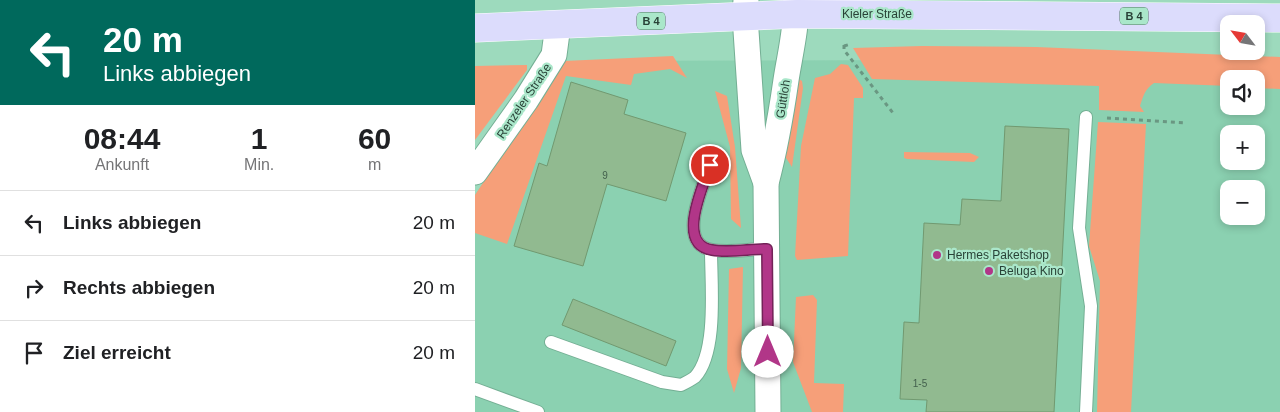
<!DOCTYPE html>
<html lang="de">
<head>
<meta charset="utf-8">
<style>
  :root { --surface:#fff; --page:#f6f6f6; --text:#202124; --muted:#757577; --line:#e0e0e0 }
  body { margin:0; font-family:Arial,sans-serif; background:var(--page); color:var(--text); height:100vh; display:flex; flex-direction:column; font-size:19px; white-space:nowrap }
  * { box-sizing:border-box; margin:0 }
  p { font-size:16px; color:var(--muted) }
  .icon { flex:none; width:28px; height:28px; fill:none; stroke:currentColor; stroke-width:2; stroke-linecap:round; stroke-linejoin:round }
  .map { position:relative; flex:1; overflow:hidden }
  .drawer { display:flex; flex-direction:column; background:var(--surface); width:475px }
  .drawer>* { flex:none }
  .guide { background:#00695c; color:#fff; overflow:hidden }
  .needle { width:32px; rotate:301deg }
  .fabs { position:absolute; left:745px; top:15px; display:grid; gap:10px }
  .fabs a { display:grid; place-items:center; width:45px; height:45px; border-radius:10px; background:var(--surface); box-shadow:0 2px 8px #0003; font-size:25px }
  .pin { position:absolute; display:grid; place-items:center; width:42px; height:42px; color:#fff; margin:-21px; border:2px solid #fff; border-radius:50%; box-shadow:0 1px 5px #0007 }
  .me { position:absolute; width:55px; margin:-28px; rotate:0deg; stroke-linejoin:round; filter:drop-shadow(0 0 4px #0008) }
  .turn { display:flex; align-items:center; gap:18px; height:105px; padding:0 20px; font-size:22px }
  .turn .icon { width:65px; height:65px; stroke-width:2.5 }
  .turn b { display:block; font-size:35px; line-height:42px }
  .eta { display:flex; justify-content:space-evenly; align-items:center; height:85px; text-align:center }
  .eta b { font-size:30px; font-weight:700; line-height:35px }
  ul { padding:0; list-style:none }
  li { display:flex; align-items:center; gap:15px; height:65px; padding:0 20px; border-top:1px solid var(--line) }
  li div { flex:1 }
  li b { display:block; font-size:19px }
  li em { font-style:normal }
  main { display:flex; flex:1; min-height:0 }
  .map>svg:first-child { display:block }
  .built { fill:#8bd1b1; fill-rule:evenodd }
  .green { fill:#f69f79 }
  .building { fill:#91ba90; stroke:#719970 }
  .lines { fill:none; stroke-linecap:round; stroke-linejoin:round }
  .service-casing { stroke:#74af94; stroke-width:14 }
  .minor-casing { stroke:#74af94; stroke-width:27 }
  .primary-casing { stroke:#fff; stroke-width:29 }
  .path { stroke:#6a9782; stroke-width:3; stroke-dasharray:4 4; stroke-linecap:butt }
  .service { stroke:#fff; stroke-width:12 }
  .minor { stroke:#fff; stroke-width:25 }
  .primary { stroke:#dcdcfc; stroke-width:28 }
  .route-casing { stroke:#732358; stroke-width:12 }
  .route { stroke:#b13688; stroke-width:9 }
  .poi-dot { fill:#b13688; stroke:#aae7ca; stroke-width:2 }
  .labels { text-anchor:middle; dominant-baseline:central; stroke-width:4.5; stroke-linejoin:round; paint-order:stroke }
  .number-label { font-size:10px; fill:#43604d }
  .shield { fill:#aae7ca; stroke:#507463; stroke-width:1 }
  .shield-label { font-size:11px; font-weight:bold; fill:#294237 }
  .street-label { font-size:12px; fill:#294237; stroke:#aae7ca }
  .poi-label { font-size:12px; fill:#294237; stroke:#aae7ca; text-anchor:start }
</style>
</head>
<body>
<main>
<section class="drawer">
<div class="guide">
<div class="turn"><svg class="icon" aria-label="left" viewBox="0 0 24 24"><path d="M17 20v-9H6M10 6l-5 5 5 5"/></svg><div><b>20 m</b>Links abbiegen</div></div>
</div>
<div class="eta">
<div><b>08:44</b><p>Ankunft</p></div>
<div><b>1</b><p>Min.</p></div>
<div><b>60</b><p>m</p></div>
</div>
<ul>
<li><svg class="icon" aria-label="left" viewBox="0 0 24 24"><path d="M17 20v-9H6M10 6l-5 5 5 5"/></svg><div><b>Links abbiegen</b></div><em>20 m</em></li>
<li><svg class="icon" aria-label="right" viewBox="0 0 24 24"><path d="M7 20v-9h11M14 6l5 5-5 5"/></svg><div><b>Rechts abbiegen</b></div><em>20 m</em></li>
<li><svg class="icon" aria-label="arrive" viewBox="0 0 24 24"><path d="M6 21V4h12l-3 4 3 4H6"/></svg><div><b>Ziel erreicht</b></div><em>20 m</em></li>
</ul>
</section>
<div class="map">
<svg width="805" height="412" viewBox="0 0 805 412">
  <rect width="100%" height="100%" fill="#9ddabd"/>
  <path class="built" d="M805,59V412H0V195L89,61ZM754,79H781V106H754ZM754,134H781V161H754ZM754,189H781V216H754Z"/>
  <g class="green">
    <path d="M447,46L561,47L805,57V89L781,88V79H754V86L679,83C670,89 668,96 665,106L669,112L624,110V86L397,79L378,48Z"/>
    <polygon points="198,56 212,78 195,69 159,74 156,85 91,76 32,244 0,233 0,195 89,61"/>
    <polygon points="366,64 373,65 388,88 388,98 379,98 373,256 322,260 320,256 326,146 340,78 355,74"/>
    <polygon points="52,65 52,70 0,140 0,66"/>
    <polygon points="322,78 327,81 328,88 317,167 309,155"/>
    <polygon points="240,91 252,96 260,147 266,228 256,219 255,147"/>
    <polygon points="623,122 671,124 656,412 622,412 625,281 614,246"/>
    <polygon points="429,152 495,153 504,157 499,162 432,159 429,158"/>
    <polygon points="268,267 266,368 259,393 252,369 254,269"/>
    <polygon points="338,295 342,300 339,383 369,384 368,412 337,412 318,362 321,297"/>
  </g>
  <g class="building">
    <polygon points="96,82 153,100 149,114 211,133 191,201 132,184 108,266 39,246 64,163 72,166"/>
    <polygon points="530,126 594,129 579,412 451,412 452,400 425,399 429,322 444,323 449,223 485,225 487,199 526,201"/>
    <polygon points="98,299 201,341 191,366 87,325"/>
  </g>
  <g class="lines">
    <defs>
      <g id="service">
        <path d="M235,165C229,185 200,244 237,250C254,253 275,249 292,249"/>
        <path d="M76,342L187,382L206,385C210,383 216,380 220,377C243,352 236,284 236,250"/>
        <polyline points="0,389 63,412"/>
        <polyline points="611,412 616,306 604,228 611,117"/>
      </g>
      <g id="minor">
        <polyline points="271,0 270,16 279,150 291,183"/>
        <polyline points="0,172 51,100 79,55 83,25"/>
        <path d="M293,412L291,183C300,149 306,115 311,80C315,54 322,27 321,0"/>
      </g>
      <polyline id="primary" points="0,28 322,14 805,18"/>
    </defs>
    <use href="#service" class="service-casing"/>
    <use href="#minor" class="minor-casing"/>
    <use href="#primary" class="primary-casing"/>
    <g class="path">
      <polyline points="369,45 369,50 418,113"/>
      <polyline points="369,46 376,44"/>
      <polyline points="632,118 711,123"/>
    </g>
    <use href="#service" class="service"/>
    <use href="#minor" class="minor"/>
    <use href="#primary" class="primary"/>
  </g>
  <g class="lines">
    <defs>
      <path id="route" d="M235,165C229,185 200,244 237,250C254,253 274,249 292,249L293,352"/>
    </defs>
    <use href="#route" class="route-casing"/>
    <use href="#route" class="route"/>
  </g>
  <g class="poi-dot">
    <circle cx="462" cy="255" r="5"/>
    <circle cx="514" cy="271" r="5"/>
  </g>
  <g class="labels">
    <g class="number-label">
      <text x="130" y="175">9</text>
      <text x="445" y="383">1-5</text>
    </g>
    <g class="shield">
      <rect x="645" y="7.5" width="28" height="17" rx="4"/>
      <rect x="162" y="12.5" width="28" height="17" rx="4"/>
    </g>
    <g class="shield-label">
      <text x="659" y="16">B 4</text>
      <text x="176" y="21">B 4</text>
    </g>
    <g class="street-label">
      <text x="402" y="14">Kieler Straße</text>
      <text transform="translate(308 99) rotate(-81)">Güttloh</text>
      <text transform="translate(49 101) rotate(-56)">Renzeler Straße</text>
    </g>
    <g class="poi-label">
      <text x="472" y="255">Hermes Paketshop</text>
      <text x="524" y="271">Beluga Kino</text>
    </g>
  </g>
</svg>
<div class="fabs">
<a><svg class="needle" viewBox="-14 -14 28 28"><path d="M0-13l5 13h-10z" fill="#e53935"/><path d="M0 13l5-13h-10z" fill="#757577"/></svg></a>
<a><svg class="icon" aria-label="sound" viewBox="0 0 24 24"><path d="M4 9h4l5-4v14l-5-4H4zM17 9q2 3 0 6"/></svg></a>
<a>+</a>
<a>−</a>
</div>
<div class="pin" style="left:235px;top:165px;background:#d93025"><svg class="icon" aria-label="arrive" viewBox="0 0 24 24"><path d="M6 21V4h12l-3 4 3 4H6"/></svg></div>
<svg class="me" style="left:293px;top:352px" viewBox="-20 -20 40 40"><circle r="19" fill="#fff"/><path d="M0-13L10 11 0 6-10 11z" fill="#b13688"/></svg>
</div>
</main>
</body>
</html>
